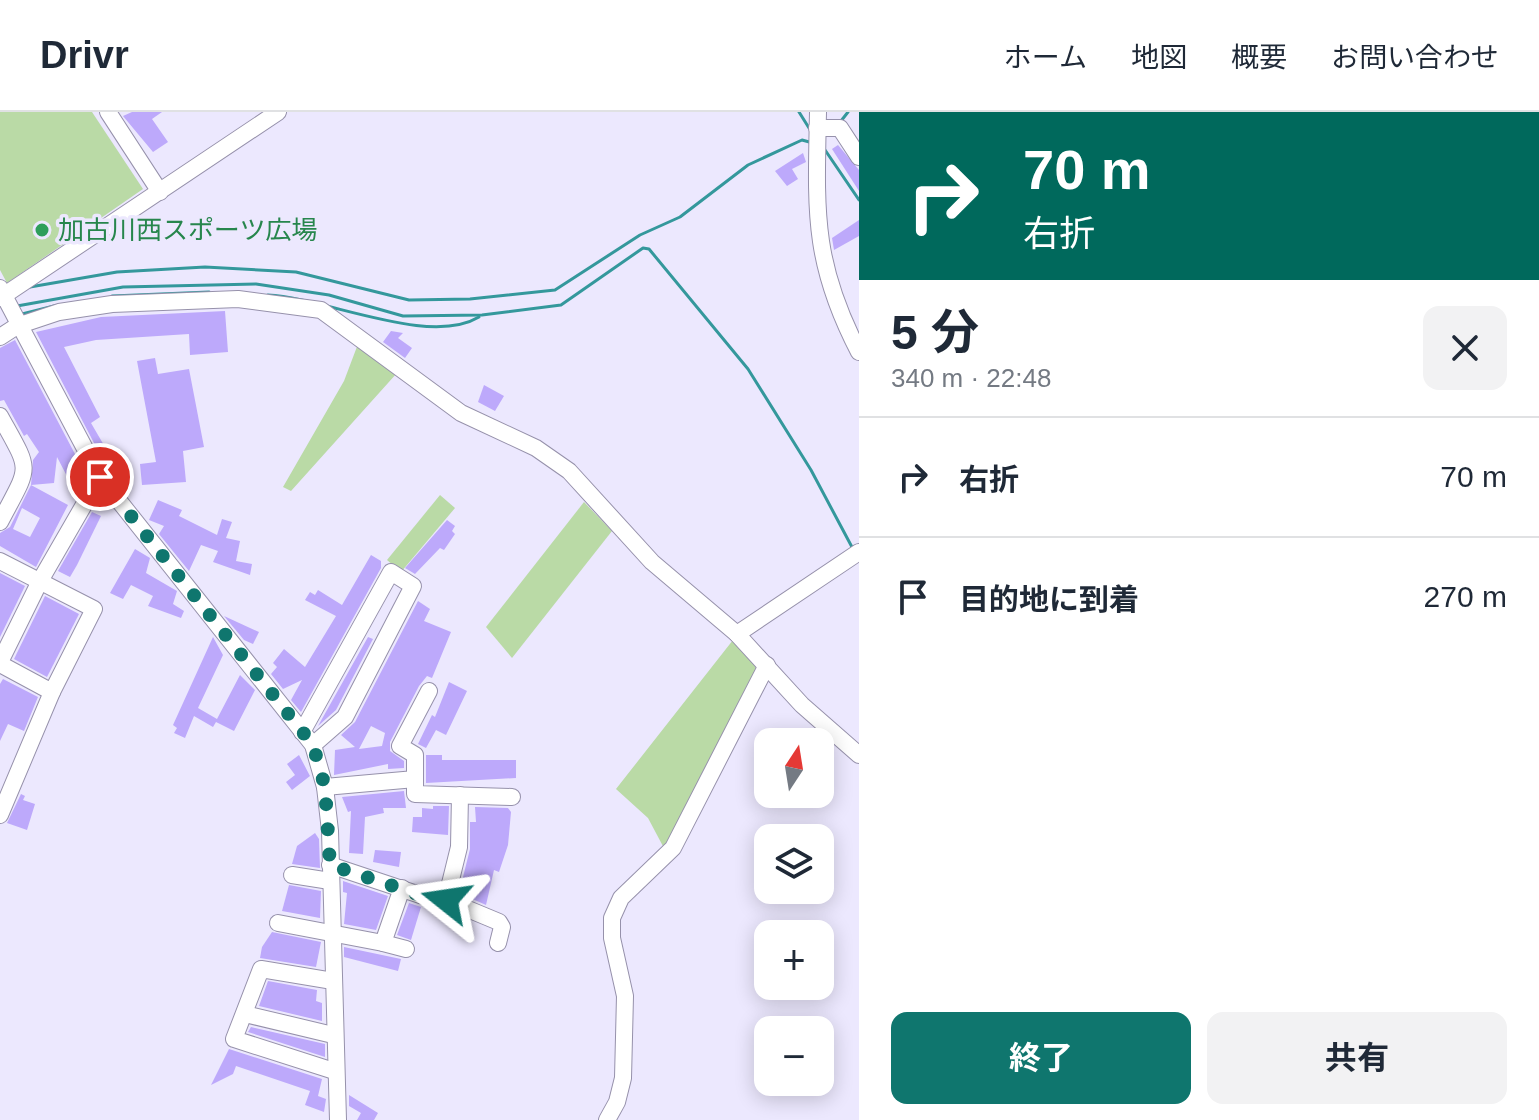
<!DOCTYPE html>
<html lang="ja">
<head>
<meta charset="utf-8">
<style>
  :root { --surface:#fff; --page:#f2f2f3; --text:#1f2937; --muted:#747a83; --line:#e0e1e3; --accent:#0f766e }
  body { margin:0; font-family:Helvetica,"Noto Sans JP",sans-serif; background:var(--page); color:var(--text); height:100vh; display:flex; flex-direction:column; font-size:30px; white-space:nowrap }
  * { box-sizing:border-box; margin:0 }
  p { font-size:26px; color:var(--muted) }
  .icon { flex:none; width:44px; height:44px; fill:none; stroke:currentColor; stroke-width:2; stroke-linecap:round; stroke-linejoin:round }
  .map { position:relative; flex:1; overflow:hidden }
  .details { display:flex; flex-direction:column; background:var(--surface); width:680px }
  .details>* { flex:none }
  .guide { background:#00695c; color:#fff; overflow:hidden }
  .needle { width:52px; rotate:12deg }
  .controls { position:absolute; left:754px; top:616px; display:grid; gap:16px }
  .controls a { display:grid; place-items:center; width:80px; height:80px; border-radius:16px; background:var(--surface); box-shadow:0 4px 20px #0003; font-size:40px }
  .pin { position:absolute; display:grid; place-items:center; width:68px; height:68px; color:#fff; margin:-34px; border:4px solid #fff; border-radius:50%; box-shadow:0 2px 8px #0007 }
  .me { position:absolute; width:88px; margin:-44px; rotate:285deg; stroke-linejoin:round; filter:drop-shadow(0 0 6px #0008) }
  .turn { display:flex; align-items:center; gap:28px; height:168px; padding:0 32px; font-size:36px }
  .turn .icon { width:104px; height:104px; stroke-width:2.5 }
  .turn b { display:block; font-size:56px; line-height:68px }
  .round { display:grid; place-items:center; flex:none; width:84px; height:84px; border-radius:16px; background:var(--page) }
  .headline { display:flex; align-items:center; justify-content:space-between; height:136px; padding:0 32px }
  h1 { font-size:48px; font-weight:700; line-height:60px }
  .button { display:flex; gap:16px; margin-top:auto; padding:16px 32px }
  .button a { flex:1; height:92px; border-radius:16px; background:var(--accent); color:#fff; font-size:32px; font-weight:700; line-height:92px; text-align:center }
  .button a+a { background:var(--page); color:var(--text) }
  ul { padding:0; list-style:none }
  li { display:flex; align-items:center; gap:24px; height:120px; padding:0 32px; border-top:2px solid var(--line) }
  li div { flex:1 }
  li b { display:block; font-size:30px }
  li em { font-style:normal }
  header { display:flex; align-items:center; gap:48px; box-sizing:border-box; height:112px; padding:0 40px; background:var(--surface); border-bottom:2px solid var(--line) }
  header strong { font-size:38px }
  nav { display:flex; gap:44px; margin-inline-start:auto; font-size:28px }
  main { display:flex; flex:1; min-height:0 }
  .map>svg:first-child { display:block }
  .green { fill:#badaa6 }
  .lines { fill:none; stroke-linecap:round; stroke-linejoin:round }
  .stream { stroke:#34989c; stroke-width:3 }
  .building { fill:#bda9fb; fill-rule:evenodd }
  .minor-casing { stroke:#9691ab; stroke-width:18 }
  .minor { stroke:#fff; stroke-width:16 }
  .route { stroke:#0f766e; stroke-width:14; stroke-dasharray:0 25.2 }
  .leisure-dot { fill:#2e9e5b; stroke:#ece8fe; stroke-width:3 }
  .labels { text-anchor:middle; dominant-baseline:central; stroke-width:7; stroke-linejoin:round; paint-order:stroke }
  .leisure-label { font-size:26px; fill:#27864d; stroke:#ece8fe; text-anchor:start }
</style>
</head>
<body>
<header>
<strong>Drivr</strong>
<nav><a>ホーム</a><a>地図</a><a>概要</a><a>お問い合わせ</a></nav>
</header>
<main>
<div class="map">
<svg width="859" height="1008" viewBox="0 0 859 1008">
  <rect width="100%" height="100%" fill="#ece8fe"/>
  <g class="green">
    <polygon points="0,0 92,0 143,77 7,171 0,158"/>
    <polygon points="358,232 397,261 291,379 283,375 344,269"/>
    <polygon points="440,383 455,396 401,460 387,448"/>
    <polygon points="584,390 612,419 512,546 486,515"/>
    <polygon points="733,528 755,548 756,560 665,738 648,706 616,677"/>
  </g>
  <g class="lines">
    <g class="stream">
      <polyline points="799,0 809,16"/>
      <polyline points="841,9 848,0"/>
      <polyline points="823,35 859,88"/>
      <polyline points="30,175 117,160 205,155 296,160 409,188 470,187 555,178 640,123 680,105 748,53 802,28 813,31"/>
      <path d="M268,183C326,186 429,235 479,205"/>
      <polyline points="112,184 209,180"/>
      <polyline points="17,194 123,175 256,172 329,183 403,204 482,203 561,193 643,136 649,137 748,257 811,358 853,437"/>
      <polyline points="22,202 54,194"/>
    </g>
  </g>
  <g class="building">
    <polygon points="132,0 162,0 152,7 168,30 153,40 123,4"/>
    <polygon points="838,33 859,58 859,79 832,37"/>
    <polygon points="803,41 806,50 792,57 798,67 787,74 775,59"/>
    <polygon points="859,108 859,124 834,138 832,126"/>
    <polygon points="225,199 228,240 190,243 189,222 96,228 64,235 100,305 91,311 112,347 105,352 36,220 101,205"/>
    <polygon points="391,219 403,221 398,226 412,236 405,246 383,230"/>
    <polygon points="15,228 86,363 77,368 75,365 69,368 57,345 54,371 31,373 33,348 39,340 27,322 24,324 4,288 0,289 0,236"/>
    <polygon points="155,246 158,262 189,257 204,335 183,339 186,370 142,373 140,352 156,350 137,249"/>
    <polygon points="484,273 504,284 495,299 478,290"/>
    <path d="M31,373L68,393L36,455L0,434V421L10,415ZM22,396L40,406L30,425L13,417Z"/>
    <polygon points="158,388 182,398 179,404 217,423 222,407 232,410 226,426 240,429 236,449 252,452 250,463 213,450 218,439 201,433 189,459 159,422 164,414 149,408"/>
    <polygon points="92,400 101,404 77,453 70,465 58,459"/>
    <polygon points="447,408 455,414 452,419 455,422 444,438 440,436 415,462 405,456"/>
    <polygon points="135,437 150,446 146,461 177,479 173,492 184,499 181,506 148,494 153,484 131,473 123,487 110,481"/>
    <polygon points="371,443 381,449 381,456 301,600 291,588 302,568 283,577 271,562 277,555 273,551 284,537 305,555 336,504 305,488 310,480 315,483 318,478 342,493"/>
    <polygon points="0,461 25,474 0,525"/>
    <polygon points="45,484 79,502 47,565 14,547"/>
    <path d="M418,489L430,497L424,509L451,520L432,566L427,564L419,574L390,630V639L404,649V656L388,657V652L334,663L335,638L355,635L341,623L355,610ZM371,614L385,621L382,634L359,637Z"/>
    <polygon points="224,504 259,520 253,532 244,528"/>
    <polygon points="213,525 223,543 198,596 217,607 240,563 255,578 234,619 216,610 213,615 194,604 185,626 174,621 177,616 173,613"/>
    <polygon points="368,525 373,527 336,598 318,614"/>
    <polygon points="3,567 38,585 24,619 8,612 0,629 0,572"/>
    <polygon points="449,570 467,579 446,623 436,618 426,636 418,632 432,603 435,605"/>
    <polygon points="299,643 310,664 292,678 286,670 295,663 287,652"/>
    <polygon points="426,643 442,643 442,648 516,648 516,666 426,671"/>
    <polygon points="404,679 406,696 383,696 384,701 365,705 363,742 349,741 351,699 348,700 342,685"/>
    <polygon points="21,682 25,684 23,688 35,692 27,718 7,711"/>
    <polygon points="433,694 449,694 448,723 412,720 413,705 422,705 422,696 433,697"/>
    <polygon points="475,695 508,696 511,700 508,733 499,760 494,758 486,793 459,781 470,737 470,710 476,710"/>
    <polygon points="315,721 319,727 320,756 292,752 297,734"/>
    <polygon points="375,738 401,740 399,755 373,750"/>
    <polygon points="343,769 388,784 376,818 344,812 347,781 343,780"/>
    <polygon points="289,773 321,779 320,806 282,799"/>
    <polygon points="409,791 421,795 411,828 397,823"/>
    <polygon points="272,820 321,830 316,855 260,846 262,835"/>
    <polygon points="344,835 401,847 398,859 344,845"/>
    <polygon points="268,869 317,878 316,889 322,891 322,909 259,894"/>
    <polygon points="251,915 325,932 325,945 248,920"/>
    <polygon points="229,937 322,967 318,984 326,987 324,1000 305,993 310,979 236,954 233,962 211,973"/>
    <polygon points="349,983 378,1001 374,1008 357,1008 361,1001 349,994"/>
  </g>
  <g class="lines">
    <defs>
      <g id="minor">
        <polyline points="108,0 160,80"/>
        <path d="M818,0C816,98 812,150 859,240"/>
        <polyline points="817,16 840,16 859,45"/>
        <polyline points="0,176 100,365 313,633 325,675 330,719 338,1008"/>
        <polyline points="0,186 278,0"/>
        <polyline points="0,225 17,214 59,200 112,192 238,187 321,198 461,301 536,336 569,359 652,450 737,522 802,593 859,643"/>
        <path d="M0,304C32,362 31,351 0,410"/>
        <polyline points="0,449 94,497 52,580 0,552"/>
        <polyline points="737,522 859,440"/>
        <polyline points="0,550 40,469 100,365"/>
        <polyline points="302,620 391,460 413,474 345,605 313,633"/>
        <polyline points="415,667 415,682 512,685"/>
        <polyline points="325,675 415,667 415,643 400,634 429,579"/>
        <polyline points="0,703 52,580"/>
        <polyline points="330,753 438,789 446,788 499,810 502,815 498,831"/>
        <polyline points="292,763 330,769"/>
        <polyline points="446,788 459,735 460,683"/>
        <polyline points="278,811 383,831 402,776"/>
        <polyline points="383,831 406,837"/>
        <polyline points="333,869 261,857 234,927 334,959"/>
        <polyline points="245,902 333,923"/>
        <polyline points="607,1008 617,990 623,966 625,884 612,826 612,806 621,786 673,736 767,553"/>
      </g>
    </defs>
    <use href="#minor" class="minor-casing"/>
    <use href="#minor" class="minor"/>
  </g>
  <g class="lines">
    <polyline class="route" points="100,365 313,633 325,675 330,753 438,789 446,788"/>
  </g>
  <circle class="leisure-dot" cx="42" cy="118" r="8"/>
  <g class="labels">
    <g class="leisure-label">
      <text x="58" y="118">加古川西スポーツ広場</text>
    </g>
  </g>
</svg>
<div class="controls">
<a><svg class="needle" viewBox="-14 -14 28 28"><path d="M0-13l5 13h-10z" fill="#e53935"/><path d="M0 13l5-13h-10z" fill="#747a83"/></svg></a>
<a><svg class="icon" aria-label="layers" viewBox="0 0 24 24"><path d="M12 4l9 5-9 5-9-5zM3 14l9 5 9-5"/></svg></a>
<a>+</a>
<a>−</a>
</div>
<div class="pin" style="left:100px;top:365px;background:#d93025"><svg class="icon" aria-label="arrive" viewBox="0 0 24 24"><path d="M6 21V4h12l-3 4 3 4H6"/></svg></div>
<svg class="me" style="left:446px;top:788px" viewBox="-20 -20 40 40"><path d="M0-17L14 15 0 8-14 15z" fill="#0f766e" stroke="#fff" stroke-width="4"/></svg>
</div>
<section class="details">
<div class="guide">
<div class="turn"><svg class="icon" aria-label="right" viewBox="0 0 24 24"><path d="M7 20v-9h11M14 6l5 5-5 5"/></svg><div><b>70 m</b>右折</div></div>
</div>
<div class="headline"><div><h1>5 分</h1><p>340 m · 22:48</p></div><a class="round"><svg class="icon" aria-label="close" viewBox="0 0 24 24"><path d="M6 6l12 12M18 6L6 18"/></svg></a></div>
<ul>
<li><svg class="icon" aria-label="right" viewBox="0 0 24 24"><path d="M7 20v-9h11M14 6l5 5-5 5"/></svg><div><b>右折</b></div><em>70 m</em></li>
<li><svg class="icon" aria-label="arrive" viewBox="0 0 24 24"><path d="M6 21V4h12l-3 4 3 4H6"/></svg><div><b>目的地に到着</b></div><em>270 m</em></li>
</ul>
<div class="button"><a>終了</a><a>共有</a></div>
</section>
</main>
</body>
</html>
